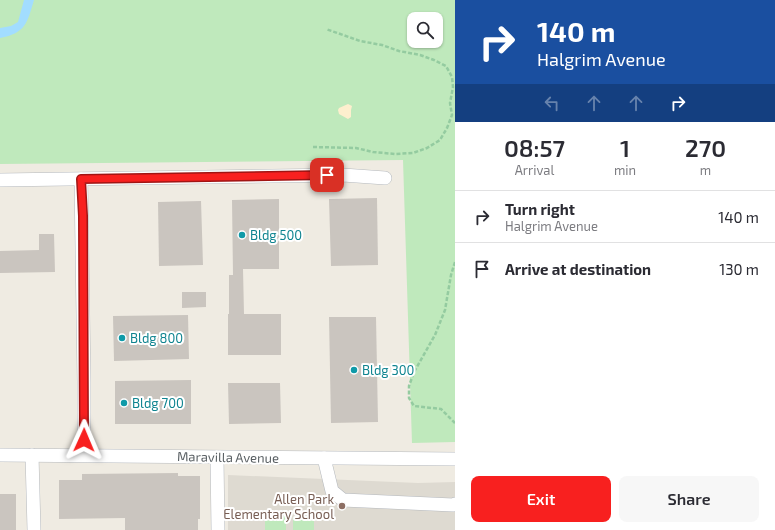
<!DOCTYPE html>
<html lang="en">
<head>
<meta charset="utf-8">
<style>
  :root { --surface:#fff; --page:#f7f7f7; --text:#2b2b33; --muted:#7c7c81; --line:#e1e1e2; --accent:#f8201f }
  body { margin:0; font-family:"Exo 2",sans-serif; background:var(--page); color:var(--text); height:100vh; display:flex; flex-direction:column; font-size:15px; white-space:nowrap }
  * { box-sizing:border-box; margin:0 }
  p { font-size:13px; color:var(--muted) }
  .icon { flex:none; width:22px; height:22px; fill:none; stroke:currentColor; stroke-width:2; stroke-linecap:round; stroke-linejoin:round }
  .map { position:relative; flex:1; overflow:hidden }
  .details { display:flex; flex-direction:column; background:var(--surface); width:320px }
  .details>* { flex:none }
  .guide { background:#1a4fa0; color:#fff; overflow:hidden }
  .buttons { position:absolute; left:407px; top:12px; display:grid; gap:8px }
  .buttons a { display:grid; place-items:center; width:36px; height:36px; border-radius:8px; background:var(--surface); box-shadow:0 1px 3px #0004; font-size:20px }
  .pin { position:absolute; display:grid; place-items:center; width:34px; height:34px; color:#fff; margin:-17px; border-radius:8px; box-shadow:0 2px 6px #0006 }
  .me { position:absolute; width:44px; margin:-22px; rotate:1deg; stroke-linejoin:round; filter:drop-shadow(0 0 3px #0008) }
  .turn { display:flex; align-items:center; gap:14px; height:84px; padding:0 16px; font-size:18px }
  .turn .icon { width:52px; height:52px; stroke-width:2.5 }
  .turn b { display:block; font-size:28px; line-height:34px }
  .lanes { display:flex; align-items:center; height:38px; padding:0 16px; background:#0003; justify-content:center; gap:20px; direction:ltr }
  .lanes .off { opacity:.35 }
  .eta { display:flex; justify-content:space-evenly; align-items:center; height:68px; text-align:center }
  .eta b { font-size:24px; font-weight:600; line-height:28px }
  .action { display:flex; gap:8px; margin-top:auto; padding:8px 16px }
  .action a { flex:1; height:46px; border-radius:8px; background:var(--accent); color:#fff; font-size:16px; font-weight:600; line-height:46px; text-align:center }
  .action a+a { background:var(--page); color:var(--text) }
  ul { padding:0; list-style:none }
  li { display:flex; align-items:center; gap:12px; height:52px; padding:0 16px; border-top:1px solid var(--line) }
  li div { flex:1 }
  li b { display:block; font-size:15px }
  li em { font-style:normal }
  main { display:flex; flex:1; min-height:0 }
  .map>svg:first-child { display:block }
  .education { fill:#dedad1 }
  .green { fill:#bfe9bc; fill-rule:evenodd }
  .sand { fill:#fdefce }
  .water { fill:#a2ddff }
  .building { fill:#cac5bf }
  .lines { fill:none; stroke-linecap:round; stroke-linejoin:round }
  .minor-casing { stroke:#b5b9be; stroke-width:14 }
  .path { stroke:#94cba0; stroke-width:2.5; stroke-dasharray:4 2; stroke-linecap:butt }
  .minor { stroke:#fff; stroke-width:13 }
  .route-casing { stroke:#a11514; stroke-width:10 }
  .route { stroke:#f8201f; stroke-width:7 }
  .culture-dot { fill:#0f9aa8; stroke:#fff; stroke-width:1.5 }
  .education-dot { fill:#8d6e63; stroke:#fff; stroke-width:1.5 }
  .labels { text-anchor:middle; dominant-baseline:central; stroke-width:4; stroke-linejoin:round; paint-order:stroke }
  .culture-label { font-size:13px; fill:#0d838f; stroke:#fff; text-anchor:start }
  .street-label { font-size:13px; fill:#5a6064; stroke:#fff }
  .education-label { font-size:13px; fill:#785e54; stroke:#fff; text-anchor:end }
</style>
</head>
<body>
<main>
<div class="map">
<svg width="455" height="530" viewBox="0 0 455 530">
  <rect width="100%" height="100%" fill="#efebe2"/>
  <polygon class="education" points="228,475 418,483 455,482 455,530 228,530"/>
  <g class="green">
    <path d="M0,0H455V442L412,443L403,160L0,164ZM414,19H436V41H414Z"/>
    <polygon points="286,516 286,530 265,530 265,517"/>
    <rect x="293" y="517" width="21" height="13"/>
  </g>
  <polygon class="sand" points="348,104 352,106 351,110 351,117 348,119 339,114 338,110 339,108"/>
  <path class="water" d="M24,0H34C27,23 26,33 0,38V28L11,26L18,22Z"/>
  <g class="building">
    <polygon points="377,198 378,265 331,266 329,199"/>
    <polygon points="279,199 279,269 243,269 244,314 281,314 281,355 228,355 228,314 229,314 229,275 233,275 232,200"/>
    <polygon points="201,201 203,265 159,266 158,202"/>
    <polygon points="39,234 54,234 55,272 0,273 0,251 39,250"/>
    <polygon points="182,292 206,292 206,307 182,308"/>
    <polygon points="188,315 189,359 114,361 113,316"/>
    <polygon points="329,317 376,317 378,422 331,423"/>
    <polygon points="191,380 191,424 115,424 115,381"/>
    <polygon points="228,383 280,383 281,423 229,424"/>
    <polygon points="178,473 178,476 200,476 200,519 198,519 198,530 125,530 125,518 59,519 59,480 82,480 82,474"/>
    <rect x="0" y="494" width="16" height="36"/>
  </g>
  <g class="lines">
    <defs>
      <g id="minor">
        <polyline points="81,179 84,382 84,455"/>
        <polyline points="0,180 343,175 385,178"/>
        <polyline points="0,455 455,459"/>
        <polyline points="32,455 34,530"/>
        <polyline points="217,457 218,530"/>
        <polyline points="324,458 332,491 343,500 453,505 455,504"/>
      </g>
    </defs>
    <use href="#minor" class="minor-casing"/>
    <g class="path">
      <polyline points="313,147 356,148 373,152 395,154 413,153 427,148 440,140 447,128 452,115 450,103 453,87 452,77 446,66 434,60 420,55 399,51 382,45 360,41 326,29"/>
      <polyline points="455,262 451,275 445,310 435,335 414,372 409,386 409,398 414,406 441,409 455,423"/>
    </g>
    <use href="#minor" class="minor"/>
  </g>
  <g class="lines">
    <defs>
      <polyline id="route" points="84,440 83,216 81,179 327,175"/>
    </defs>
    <use href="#route" class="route-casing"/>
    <use href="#route" class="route"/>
  </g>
  <g class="culture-dot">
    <circle cx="242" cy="235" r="4"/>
    <circle cx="122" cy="338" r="4"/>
    <circle cx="354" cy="370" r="4"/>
    <circle cx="124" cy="403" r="4"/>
  </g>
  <circle class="education-dot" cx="342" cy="506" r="4"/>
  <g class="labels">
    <g class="culture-label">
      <text x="250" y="235">Bldg 500</text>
      <text x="130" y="338">Bldg 800</text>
      <text x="362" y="370">Bldg 300</text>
      <text x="132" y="403">Bldg 700</text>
    </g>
    <g class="street-label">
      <text transform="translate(228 457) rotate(1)">Maravilla Avenue</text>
    </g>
    <g class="education-label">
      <text x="334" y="499">Allen Park<tspan x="334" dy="15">Elementary School</tspan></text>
    </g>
  </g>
</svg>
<div class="buttons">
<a><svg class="icon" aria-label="search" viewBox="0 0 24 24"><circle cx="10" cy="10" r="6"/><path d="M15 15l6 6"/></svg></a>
</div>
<div class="pin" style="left:327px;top:175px;background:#d93025"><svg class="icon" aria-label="arrive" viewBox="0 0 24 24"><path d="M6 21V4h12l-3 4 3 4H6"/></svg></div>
<svg class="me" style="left:84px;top:440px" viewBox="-20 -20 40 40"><path d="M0-17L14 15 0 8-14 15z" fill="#f8201f" stroke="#fff" stroke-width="4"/></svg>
</div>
<section class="details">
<div class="guide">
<div class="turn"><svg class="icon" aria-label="right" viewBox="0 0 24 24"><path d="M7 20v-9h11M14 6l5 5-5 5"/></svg><div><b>140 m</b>Halgrim Avenue</div></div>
<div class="lanes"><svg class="icon off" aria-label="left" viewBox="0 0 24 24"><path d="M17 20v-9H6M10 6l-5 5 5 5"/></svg><svg class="icon off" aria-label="ahead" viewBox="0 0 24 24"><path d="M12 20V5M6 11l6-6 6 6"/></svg><svg class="icon off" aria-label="ahead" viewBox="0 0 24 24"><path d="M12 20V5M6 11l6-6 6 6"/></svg><svg class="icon" aria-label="right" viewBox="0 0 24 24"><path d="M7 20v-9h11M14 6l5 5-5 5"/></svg></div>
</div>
<div class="eta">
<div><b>08:57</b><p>Arrival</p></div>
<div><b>1</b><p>min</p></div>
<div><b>270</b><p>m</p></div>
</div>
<ul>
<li><svg class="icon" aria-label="right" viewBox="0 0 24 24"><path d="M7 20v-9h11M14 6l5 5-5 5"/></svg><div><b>Turn right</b><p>Halgrim Avenue</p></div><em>140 m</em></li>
<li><svg class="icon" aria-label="arrive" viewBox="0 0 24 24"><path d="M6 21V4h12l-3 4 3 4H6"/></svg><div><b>Arrive at destination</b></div><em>130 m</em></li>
</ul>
<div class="action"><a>Exit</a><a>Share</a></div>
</section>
</main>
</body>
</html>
